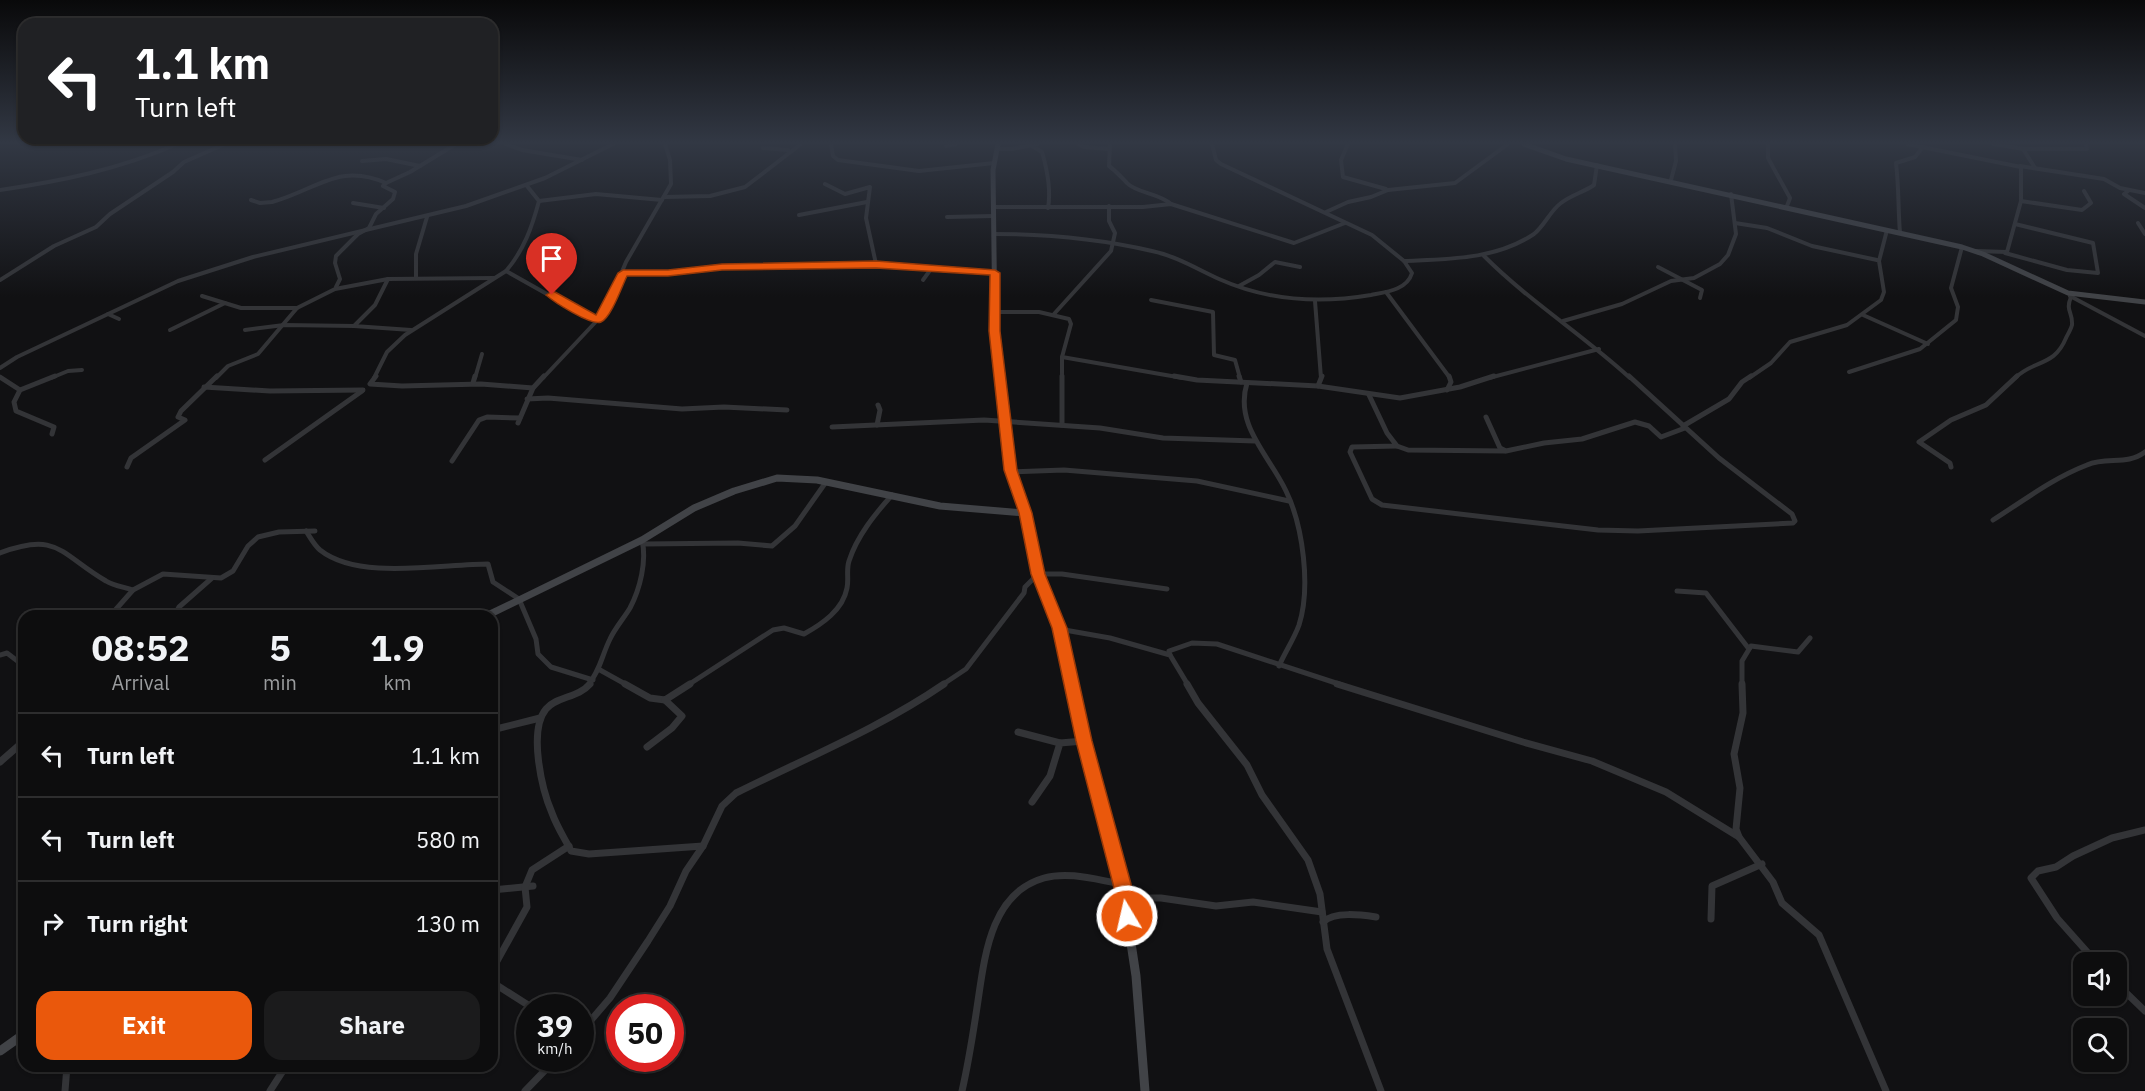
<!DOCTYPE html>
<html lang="en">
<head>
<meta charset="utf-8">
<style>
  :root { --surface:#0d0d0e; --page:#1b1b1c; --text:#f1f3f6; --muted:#9a9c9e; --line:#2d2d2e; --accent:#ea580c }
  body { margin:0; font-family:"IBM Plex Sans",sans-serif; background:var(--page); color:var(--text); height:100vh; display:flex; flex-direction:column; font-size:22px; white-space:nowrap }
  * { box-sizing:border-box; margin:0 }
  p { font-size:20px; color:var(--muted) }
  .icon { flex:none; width:33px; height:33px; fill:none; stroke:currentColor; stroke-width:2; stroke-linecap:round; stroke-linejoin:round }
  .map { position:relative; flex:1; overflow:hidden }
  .details { position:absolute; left:18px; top:610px; width:480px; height:462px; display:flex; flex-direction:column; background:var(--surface); border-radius:18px; box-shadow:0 2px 4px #0004,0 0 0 2px var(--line) }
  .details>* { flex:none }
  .guide { position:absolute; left:18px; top:18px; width:480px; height:126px; border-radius:18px; box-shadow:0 2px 4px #0004,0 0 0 2px var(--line); background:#202124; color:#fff; overflow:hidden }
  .tools { position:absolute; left:2073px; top:952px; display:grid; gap:12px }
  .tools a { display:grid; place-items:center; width:54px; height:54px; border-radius:12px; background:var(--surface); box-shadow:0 2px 4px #0004,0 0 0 2px var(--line); font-size:30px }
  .speed { position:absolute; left:516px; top:994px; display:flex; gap:12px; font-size:30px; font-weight:700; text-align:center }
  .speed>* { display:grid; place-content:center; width:78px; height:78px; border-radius:50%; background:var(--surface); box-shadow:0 2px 4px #0004,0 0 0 2px var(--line); line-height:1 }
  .speed small { font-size:15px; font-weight:400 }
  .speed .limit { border:9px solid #d22; background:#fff; color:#111 }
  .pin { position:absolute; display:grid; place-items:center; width:51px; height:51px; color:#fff; margin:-62px -26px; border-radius:50% 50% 50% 0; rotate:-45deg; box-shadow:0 0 6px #0007 }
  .pin .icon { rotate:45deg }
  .me { position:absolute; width:66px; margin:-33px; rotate:351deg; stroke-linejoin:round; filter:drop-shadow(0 0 4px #0008) }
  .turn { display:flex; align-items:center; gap:21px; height:126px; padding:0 18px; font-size:27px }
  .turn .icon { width:78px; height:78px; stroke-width:2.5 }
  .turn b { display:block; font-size:42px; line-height:51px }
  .eta { display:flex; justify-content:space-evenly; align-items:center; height:102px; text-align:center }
  .eta b { font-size:36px; font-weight:800; line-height:42px }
  .cta { display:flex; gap:12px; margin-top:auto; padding:12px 18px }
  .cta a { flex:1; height:69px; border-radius:18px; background:var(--accent); color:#fff; font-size:24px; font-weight:800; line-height:69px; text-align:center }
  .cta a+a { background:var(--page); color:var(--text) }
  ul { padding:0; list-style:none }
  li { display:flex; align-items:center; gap:18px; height:84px; padding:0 18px; border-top:2px solid var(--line) }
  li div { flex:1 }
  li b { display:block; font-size:22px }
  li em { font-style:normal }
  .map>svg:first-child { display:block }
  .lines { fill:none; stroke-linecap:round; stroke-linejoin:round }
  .street-far2 { stroke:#333437; stroke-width:4 }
  .street-far1 { stroke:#333437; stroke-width:5 }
  .street { stroke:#333437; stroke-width:7 }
  .secondary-far2 { stroke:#414347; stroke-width:5 }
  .secondary-far1 { stroke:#414347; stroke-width:7 }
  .secondary { stroke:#414347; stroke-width:9 }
  .route { fill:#ea580c; stroke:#983908; stroke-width:1.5 }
</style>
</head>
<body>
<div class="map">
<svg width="2145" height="1091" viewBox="0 0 2145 1091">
  <rect width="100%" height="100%" fill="#111113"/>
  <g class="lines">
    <g class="street-far2">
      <polyline points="506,144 522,150 582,160"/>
      <polyline points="831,144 833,156 838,160 919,171 994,163"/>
      <polyline points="1078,144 1084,147 1109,149"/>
      <path d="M1110,144L1109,166C1116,171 1121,177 1127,183C1136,193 1159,193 1171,204"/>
      <polyline points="1348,144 1341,160 1343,177 1386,189"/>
      <polyline points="1768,144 1768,158 1790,198 1787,206"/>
      <polyline points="1907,144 2021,167 2021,201 2007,252 1976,251"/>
      <polyline points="1994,144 2023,149 2087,149 2086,144"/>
      <polyline points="946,146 956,144"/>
      <path d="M1032,146L1042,152C1047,169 1051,191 1048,208"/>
      <polyline points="763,148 788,150"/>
      <polyline points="997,149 1012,149 1037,144"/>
      <polyline points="2023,149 2035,168"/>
      <polyline points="362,161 386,159 420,166"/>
      <polyline points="2020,166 2104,179 2120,188 2145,193"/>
      <polyline points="1671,180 1676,161 1675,144"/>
      <polyline points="386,183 410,172 456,144"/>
      <polyline points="825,184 845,194 870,187 866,218 876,264 995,273"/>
      <path d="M0,190C62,181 120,169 177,144"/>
      <polyline points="2128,191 2124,194 2145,208"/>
      <polyline points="664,197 710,196 745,187 801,144"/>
      <path d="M251,200L260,203L272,202C316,190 339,162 386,183L383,186L395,192L393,199L376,214L369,228L358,234L336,256L335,263L340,279L336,287"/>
      <polyline points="539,201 596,194 662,200"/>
      <polyline points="2021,201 2082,210 2091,203 2084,191"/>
      <polyline points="353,203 384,208"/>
      <polyline points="994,207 1143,207 1171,204 1294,243 1345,223"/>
      <polyline points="1326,212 1348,202 1371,197 1388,190 1455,183 1508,144"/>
      <polyline points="799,215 867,202"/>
      <polyline points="947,217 993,216"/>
      <polyline points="1735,223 1767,228 1812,246 1877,260"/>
      <polyline points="2138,223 2145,234"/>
      <path d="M1900,233C1898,209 1899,187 1896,163L1915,157L1922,148"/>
      <path d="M994,234C1047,234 1100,239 1152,251C1176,256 1197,269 1219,279C1268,301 1318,304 1371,295C1386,292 1407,290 1412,273L1404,261L1372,235L1221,164L1216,160L1212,144"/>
      <polyline points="2005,253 2067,270 2098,273 2093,243 2015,224"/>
      <path d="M1484,256C1529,301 1583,335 1630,378"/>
      <path d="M1404,261C1448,259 1495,260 1534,234C1545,225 1550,211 1561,203C1571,195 1584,192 1594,185L1597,165"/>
      <polyline points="1658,267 1702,290 1700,298"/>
      <polyline points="506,271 586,316 598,319"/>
      <polyline points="623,273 667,273 722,267 876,264"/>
      <polyline points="416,278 416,254 427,217"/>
      <polyline points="388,279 375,305 354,326 411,330"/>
      <polyline points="0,280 54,246 96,227 110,214 173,172 184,162 225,144"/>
      <polyline points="923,280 931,269"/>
      <polyline points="1239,286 1259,275 1275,262 1300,267"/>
      <polyline points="1386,292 1450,378"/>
      <polyline points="202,296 241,308 297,308"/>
      <polyline points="2070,296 2145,336"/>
      <polyline points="1151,300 1213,312 1214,355 1235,360 1240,378"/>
      <polyline points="1315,301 1321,378"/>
      <polyline points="996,312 1039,312 1069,319 1071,324 1062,357 1183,378"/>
      <polyline points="108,314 119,319"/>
      <polyline points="1054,314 1111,251 1115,233 1109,221 1109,206"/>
      <polyline points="1863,315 1928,344"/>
      <polyline points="1563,321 1622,304 1671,281 1694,278 1720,264 1728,255 1736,234 1731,194"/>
      <polyline points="170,330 225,303"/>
      <polyline points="245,330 284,325 355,326"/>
      <polyline points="1062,357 1062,378"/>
      <polyline points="0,368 17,357 178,281 253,257 466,206 545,178 613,144"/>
      <polyline points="1849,372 1920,349 1956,320 1958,307 1951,288 1962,247"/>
      <polyline points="51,378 68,371 82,370"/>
      <polyline points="216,378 228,366 258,354 297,308 335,289 388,279 494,278"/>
      <path d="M374,378L387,352L405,335L506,271C524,250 532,227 539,201L527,186"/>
      <polyline points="475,378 482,354"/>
      <polyline points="543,378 605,312 626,262 671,184 670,160 665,144"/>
      <polyline points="1489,378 1599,349"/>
      <polyline points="1749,378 1771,363 1790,342 1847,325 1881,300 1884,292 1879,261 1887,230"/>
      <path d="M2015,378C2035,359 2054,367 2066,338C2068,334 2071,329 2072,325C2073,312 2065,311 2071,297"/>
    </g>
    <g class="street-far1">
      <polyline points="376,376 370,384 402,386 481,384 533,388"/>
      <polyline points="1062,376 1062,425"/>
      <polyline points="1174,376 1197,380 1318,386 1400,398 1460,387 1494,376"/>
      <polyline points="1239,376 1241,382"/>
      <polyline points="0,377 20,390 14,402 16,411 54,427 52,434"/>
      <polyline points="473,383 475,376"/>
      <path d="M1247,383C1234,425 1269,455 1286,491C1303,526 1311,587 1299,625C1294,639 1285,652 1279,666"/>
      <polyline points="1318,386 1322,376"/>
      <polyline points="204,387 270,391 363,390"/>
      <polyline points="20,390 55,376"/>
      <polyline points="1447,390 1451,382 1449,376"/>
      <polyline points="1369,395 1387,433 1397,446 1352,447 1350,452 1372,499 1382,505 1598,530 1638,531 1793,523 1795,521 1792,514 1719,458 1629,376"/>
      <polyline points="527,399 548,398 682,409 724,407 787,410"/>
      <polyline points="1486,417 1500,448 1506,451 1544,443 1582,439 1635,422 1649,426 1661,437 1685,428"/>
      <polyline points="518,423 533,388 544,376"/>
      <polyline points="877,425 880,410 878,405"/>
      <polyline points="1683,426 1729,399 1742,382 1751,376"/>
      <polyline points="832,427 984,420 1100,428 1163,438 1255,441"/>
      <polyline points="1397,446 1408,450 1505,451"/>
      <polyline points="265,460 362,391"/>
      <polyline points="452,461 479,420 487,417 520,418"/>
      <polyline points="127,467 131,458 185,420 178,417 181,411 217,376"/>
      <polyline points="1951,467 1950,463 1919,442 1951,420 1986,405 2017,376"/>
      <polyline points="1011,472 1064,470 1197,481 1289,501"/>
      <path d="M1993,520C2023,501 2053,478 2087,465C2107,456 2127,466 2145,452"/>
      <path d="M306,531C310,537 314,545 320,550C359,581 441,564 488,564L493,582L519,599L536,639L538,654L551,667L593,680"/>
      <polyline points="644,544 738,543 772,546 795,526 826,482"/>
      <path d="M0,553C58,531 60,554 106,581C114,586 124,587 133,590"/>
      <polyline points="1677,591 1706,593 1749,649"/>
      <polyline points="110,616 133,590 163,574 221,578 233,571 248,546 258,537 279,532 315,531"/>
      <polyline points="174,616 179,607 212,578"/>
      <polyline points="1059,629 1110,638 1170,655 1188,685"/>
      <polyline points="0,655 7,653 24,666"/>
      <polyline points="1170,655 1169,651 1192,643 1217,644 1342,685"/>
      <polyline points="600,670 627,685"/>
      <path d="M588,685C600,671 602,655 610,639C615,628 624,618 630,608C640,589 647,561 642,540"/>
      <path d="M688,685L773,630L784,628L804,634C822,624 843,610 847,588C849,579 846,570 849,561C857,536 875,514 892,495"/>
      <polyline points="942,685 966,669 1024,593 1025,587 1038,574 1062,574 1167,589"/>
      <polyline points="1742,685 1742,661 1751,646 1798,652 1810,638"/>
    </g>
    <g class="street">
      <path d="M590,684C578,698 557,696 546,709C528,731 542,790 552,813C557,827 565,839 571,851L589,854L703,846"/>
      <polyline points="625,684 650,698 665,700 690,684"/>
      <polyline points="1187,684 1198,703 1247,765 1262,795 1308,860 1320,894 1327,949 1381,1091"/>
      <polyline points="1337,684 1523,742 1592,761 1666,792 1739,837 1773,882 1782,903 1819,935 1886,1091"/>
      <polyline points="492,730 540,718"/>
      <polyline points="1018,732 1060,743"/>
      <polyline points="647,747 672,728 682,716 665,700"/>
      <polyline points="0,762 24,741"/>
      <polyline points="1032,802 1050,776 1060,743 1084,741"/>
      <polyline points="1739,837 1736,829 1740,788 1734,754 1743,713 1742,684"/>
      <polyline points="492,890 533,886"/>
      <polyline points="1124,902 1142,898 1161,898 1216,906 1253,902 1322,912"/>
      <polyline points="1711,919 1712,886 1762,864"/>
      <path d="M1323,922C1334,911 1362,915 1376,917"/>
      <polyline points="2097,963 2057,918 2031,878 2038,871 2056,867 2073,856 2112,838 2145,830"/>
      <polyline points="492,970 527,907 525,887 532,870 569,846"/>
      <polyline points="492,977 495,984 528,1005"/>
      <polyline points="2116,983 2145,1011"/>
      <path d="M580,1033L610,998L648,941L670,906L686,871L703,846L722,806L736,793C806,758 880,728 944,684"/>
      <polyline points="65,1091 67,1066"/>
      <polyline points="270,1091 286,1066"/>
      <polyline points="525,1091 556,1059"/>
      <path d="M962,1091C968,1065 972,1040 976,1014C984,965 987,894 1044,878C1069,871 1097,880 1122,884"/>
    </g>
    <g class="secondary-far2">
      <polyline points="998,144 993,170 995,331 1000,378"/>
      <polyline points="1524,144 1566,159 1962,247 1983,254 2068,293 2145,302"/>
    </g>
    <g class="secondary-far1">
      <polyline points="1000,376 1011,470 1025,513 1038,574 1059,629 1072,685"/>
      <polyline points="486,616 642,540 694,508 734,491 777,478 817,480 940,506 1025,513"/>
    </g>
    <g class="secondary">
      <polyline points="1071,684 1122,884 1136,976 1145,1091"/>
      <polyline points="0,1051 24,1034"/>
    </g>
  </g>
  <linearGradient id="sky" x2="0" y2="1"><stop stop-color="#09090a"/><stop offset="0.48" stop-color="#323844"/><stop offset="1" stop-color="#323844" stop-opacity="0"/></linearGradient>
  <rect width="2145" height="297" fill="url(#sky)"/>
  <path class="route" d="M876,261L995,270L1000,273V331L1017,470L1032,513L1045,574L1067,628L1092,741L1131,884L1136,916L1134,922L1127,925L1121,922L1113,884L1076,741L1052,628L1031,574L1019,513L1004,470L989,331L990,275L876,268L722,270L668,276H627C622,286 611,318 601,322C591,326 554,302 546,295L552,291L555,292L596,315L618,273L623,270H668L722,264Z"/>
</svg>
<div class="tools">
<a><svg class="icon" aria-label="sound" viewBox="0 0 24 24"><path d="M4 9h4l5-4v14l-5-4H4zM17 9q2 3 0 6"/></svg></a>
<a><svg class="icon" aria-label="search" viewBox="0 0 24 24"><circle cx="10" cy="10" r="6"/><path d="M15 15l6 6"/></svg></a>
</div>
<div class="speed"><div>39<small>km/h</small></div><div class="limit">50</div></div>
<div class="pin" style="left:552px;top:295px;background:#d93025"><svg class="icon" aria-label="arrive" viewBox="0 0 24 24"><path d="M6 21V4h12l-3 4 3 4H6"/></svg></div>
<svg class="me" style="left:1127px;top:916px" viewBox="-20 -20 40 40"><circle r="17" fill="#ea580c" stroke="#fff" stroke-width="3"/><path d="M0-11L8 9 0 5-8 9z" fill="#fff"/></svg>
<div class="guide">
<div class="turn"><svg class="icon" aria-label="left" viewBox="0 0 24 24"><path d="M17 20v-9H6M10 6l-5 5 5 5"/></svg><div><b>1.1 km</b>Turn left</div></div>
</div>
<section class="details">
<div class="eta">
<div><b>08:52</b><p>Arrival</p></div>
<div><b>5</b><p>min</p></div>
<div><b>1.9</b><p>km</p></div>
</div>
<ul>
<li><svg class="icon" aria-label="left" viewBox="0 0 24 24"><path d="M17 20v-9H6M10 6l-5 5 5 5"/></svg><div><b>Turn left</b></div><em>1.1 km</em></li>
<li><svg class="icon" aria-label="left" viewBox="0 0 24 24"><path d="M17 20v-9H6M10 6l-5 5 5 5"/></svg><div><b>Turn left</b></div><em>580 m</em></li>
<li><svg class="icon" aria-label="right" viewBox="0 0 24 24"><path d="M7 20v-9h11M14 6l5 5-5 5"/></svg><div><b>Turn right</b></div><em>130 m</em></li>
</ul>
<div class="cta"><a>Exit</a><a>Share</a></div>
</section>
</div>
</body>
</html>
